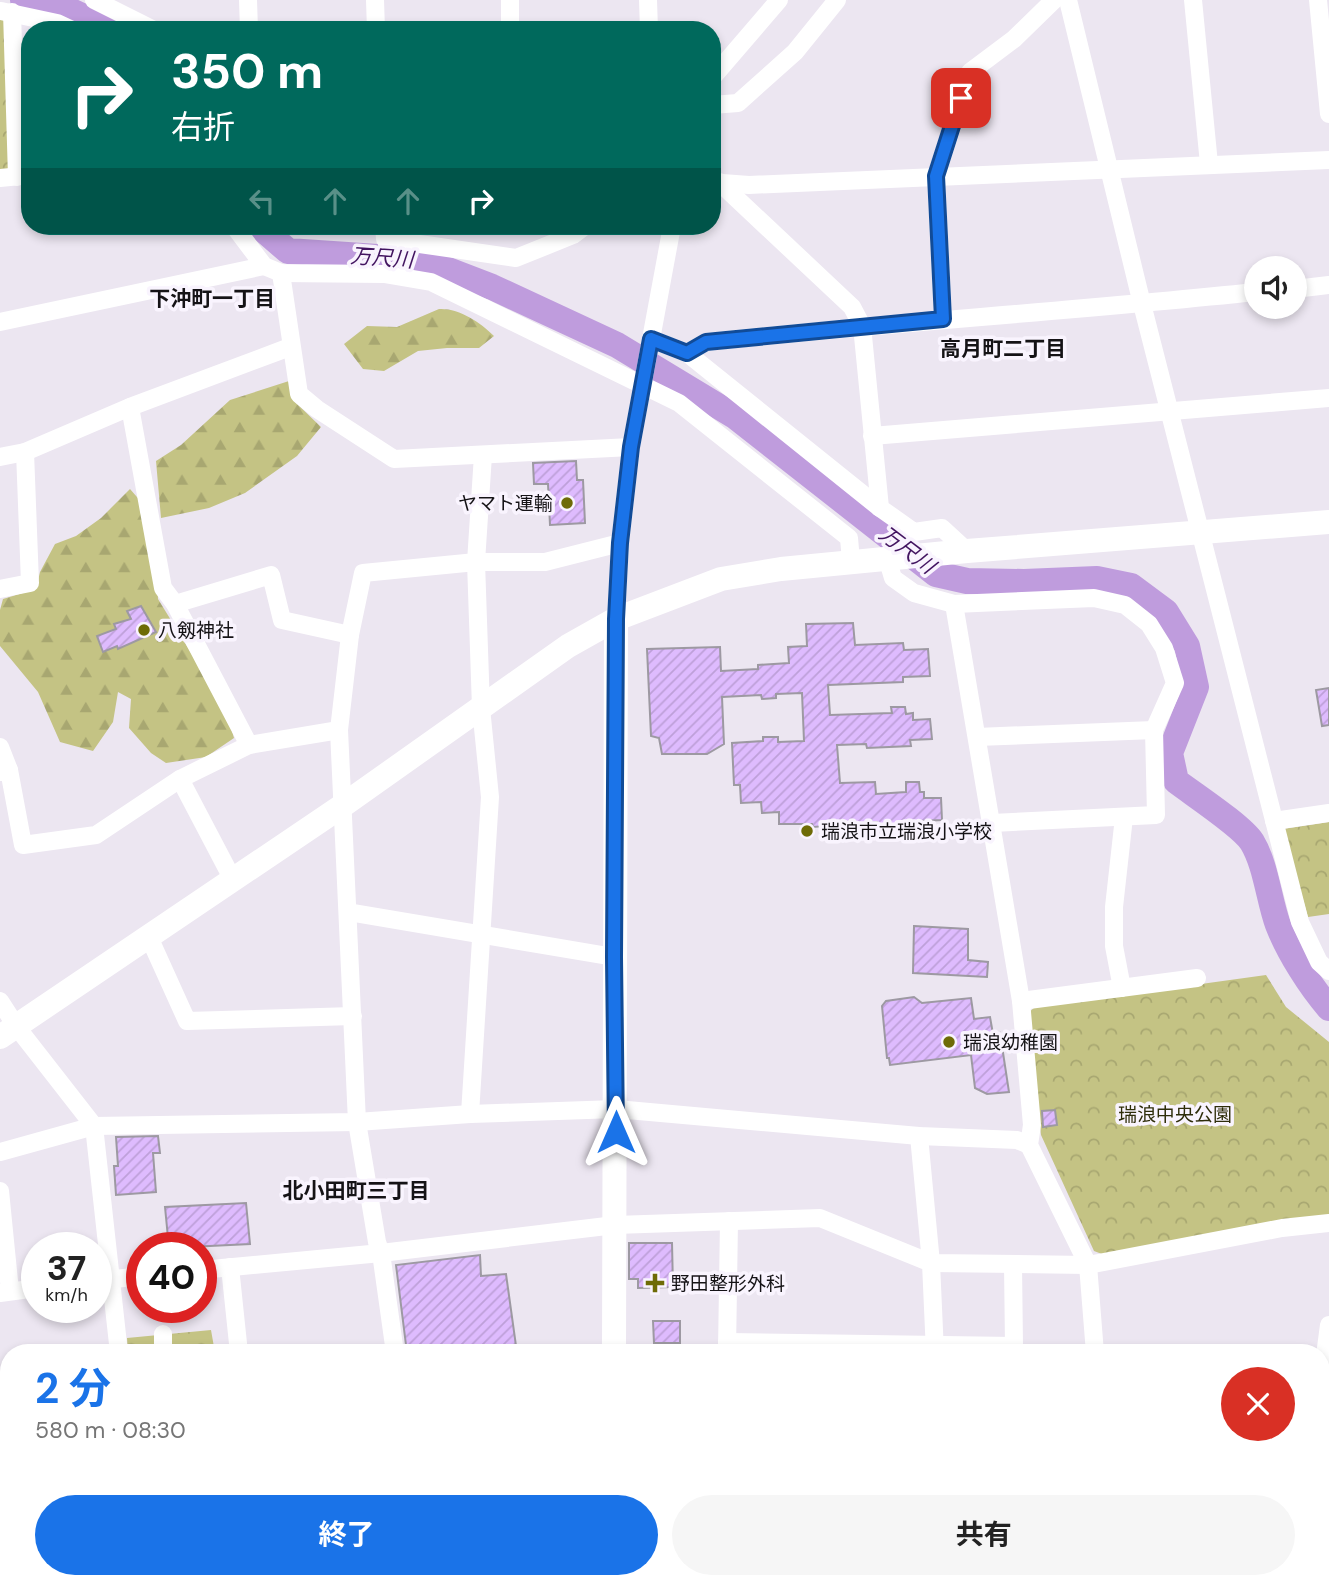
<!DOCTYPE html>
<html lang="ja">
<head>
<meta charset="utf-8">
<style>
  :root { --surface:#fff; --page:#f6f6f6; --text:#222; --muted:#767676; --accent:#1a73e8 }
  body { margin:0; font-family:"DM Sans","Noto Sans JP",sans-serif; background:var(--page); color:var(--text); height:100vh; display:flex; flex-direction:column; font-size:26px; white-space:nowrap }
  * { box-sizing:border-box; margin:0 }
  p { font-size:23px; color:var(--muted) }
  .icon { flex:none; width:38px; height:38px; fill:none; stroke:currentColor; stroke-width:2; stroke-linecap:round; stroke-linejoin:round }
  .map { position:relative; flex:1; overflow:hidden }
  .details { position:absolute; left:0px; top:1344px; width:1330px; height:245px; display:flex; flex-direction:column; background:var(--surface); border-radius:28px 28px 0 0; box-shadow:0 4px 10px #0003 }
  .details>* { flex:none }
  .hud { position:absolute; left:21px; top:21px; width:700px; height:214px; border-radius:28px; box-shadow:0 4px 10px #0003; background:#00695c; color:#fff; overflow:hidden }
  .fabs { position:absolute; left:1244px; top:256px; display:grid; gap:14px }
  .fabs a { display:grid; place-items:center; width:63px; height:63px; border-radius:50%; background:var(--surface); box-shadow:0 4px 10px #0003; font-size:35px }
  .speed { position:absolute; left:21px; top:1232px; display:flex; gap:14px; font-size:35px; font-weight:700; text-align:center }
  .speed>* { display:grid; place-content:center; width:91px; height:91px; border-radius:50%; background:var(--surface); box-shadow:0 4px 10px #0003; line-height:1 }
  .speed small { font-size:18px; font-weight:400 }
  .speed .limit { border:10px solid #d22; background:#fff; color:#111 }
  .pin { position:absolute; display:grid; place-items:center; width:60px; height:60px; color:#fff; margin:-30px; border-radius:14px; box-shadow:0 4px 10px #0006 }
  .me { position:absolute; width:77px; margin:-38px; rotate:0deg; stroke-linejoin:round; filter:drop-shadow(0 0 5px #0008) }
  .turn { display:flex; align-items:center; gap:24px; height:147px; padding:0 35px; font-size:32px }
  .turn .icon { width:91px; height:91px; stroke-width:2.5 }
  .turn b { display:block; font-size:49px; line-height:60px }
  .lanes { display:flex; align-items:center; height:66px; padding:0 35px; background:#0003; justify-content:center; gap:35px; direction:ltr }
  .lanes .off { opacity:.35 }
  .round { display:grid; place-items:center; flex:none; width:74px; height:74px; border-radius:37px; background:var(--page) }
  .summary { display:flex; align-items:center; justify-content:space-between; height:119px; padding:0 35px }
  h1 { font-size:42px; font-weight:700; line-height:52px; color:var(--accent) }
  .action { display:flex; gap:14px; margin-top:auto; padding:14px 35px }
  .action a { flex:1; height:80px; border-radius:42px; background:var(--accent); color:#fff; font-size:28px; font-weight:700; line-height:80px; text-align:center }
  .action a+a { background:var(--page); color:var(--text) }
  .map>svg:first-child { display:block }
  .forest { fill:url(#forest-firs) }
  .park { fill:url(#park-crowns) }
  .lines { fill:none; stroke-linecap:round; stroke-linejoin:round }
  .river { stroke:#bf9cdd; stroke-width:26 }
  .building { fill:url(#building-hatch); stroke:#9d99a2; stroke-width:2 }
  .street { stroke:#fff; stroke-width:18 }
  .secondary { stroke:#fff; stroke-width:24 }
  .highway { stroke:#d1cf6e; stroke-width:33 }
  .route-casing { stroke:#114b97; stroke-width:18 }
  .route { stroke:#1a73e8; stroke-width:12 }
  .poi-dot { fill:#6e6b07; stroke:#f9f4fe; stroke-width:2.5 }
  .labels { text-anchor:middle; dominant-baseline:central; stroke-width:7; stroke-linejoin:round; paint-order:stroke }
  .poi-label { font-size:19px; fill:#151316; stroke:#f9f4fe; text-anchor:start }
  .park-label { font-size:19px; fill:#2e2d0a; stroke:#f9f4fe }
  .water-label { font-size:21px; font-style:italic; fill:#421460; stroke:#f9f4fe }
  .neighbourhood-label { font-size:21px; font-weight:bold; fill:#151316; stroke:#f9f4fe }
</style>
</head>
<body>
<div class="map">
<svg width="1329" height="1589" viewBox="0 0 1329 1589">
  <defs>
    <pattern id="forest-firs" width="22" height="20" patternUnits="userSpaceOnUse" patternTransform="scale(1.75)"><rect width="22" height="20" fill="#c4c384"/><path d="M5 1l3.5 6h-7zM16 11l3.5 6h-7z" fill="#a8a771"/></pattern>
    <pattern id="park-crowns" width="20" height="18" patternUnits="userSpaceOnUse" patternTransform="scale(1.75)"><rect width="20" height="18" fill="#c4c384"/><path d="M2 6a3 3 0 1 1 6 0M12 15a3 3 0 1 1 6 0" fill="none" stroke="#a8a771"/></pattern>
    <pattern id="building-hatch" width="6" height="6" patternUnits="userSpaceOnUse" patternTransform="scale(1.75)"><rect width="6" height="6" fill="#debbfe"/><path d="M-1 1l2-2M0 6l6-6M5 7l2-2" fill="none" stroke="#bea0d9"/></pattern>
  </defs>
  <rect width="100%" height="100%" fill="#ece6f1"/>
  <g class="forest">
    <path d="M439,309C459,308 480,322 494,336L479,348H447L418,351L384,371L363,369L344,344L367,326L397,327Z"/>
    <polygon points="289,381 293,400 321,427 297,456 245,493 209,508 161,518 156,461 181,445 230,400"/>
    <polygon points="130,489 143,504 157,576 158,599 226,710 234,738 206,757 166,763 151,753 129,728 131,699 118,692 113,722 93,751 60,742 38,692 0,646 0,610 3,599 36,589 40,572 55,544 76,536 101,518"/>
  </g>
  <g class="park">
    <polygon points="0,15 6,15 12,170 0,171"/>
    <polygon points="1329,822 1329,914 1308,917 1283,829"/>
    <polygon points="1266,975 1286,1007 1329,1042 1329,1216 1107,1256 1094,1251 1041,1135 1028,1013 1035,1007"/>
    <polygon points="211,1330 214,1347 230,1346 230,1353 128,1353 127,1338"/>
  </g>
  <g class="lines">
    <g class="river">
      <polyline points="23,0 69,10 112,30"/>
      <path d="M259,226L288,251L422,260L492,287L617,345L736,417L936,574L967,581L1024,582L1097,579L1131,586L1166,612L1187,646L1196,687L1170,753L1176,781C1193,794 1242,826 1252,842C1266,865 1269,901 1278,925C1289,953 1310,986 1329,1008"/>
    </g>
  </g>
  <g class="building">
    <polygon points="576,461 577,480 583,480 585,523 550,525 548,484 534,484 533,463"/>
    <polygon points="141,606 156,632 118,649 117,646 103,652 97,636 116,629 114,624 131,619 127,611"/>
    <polygon points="853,623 855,645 903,643 904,650 928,649 930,676 903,677 903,682 828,685 830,715 892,713 891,707 905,707 906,714 913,713 913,720 930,719 932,739 910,740 911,746 867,748 866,744 837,745 840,783 875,782 876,794 906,792 906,782 919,782 920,792 924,792 924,798 941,798 942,820 922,821 922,827 877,829 877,822 813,827 812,824 779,824 779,812 762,813 761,802 741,803 740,785 734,785 732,743 763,741 763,737 778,737 778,742 804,741 802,693 776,694 776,698 762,699 761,695 722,697 724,744 707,754 662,754 659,738 651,736 647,649 720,647 721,671 758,669 758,665 789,663 788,647 807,646 806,624"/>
    <polygon points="1329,688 1329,725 1322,726 1316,690"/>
    <polygon points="914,926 968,929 968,960 988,962 987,977 913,973"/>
    <polygon points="914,997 922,1003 971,998 974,1019 990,1017 993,1034 1000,1033 1009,1092 987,1094 975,1088 971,1055 890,1065 889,1058 887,1058 882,1006 886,1001"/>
    <polygon points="1055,1110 1057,1125 1043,1127 1042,1111"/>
    <polygon points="158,1136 160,1153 153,1153 156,1192 116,1195 114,1166 118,1166 116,1137"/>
    <polygon points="246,1203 250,1244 169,1248 165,1207"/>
    <polygon points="629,1243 672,1243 673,1287 638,1288 638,1279 629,1279"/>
    <polygon points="480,1255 481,1276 506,1274 517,1353 407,1353 396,1265"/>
    <polygon points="653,1321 680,1321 680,1343 654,1343"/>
  </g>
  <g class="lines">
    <g class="street">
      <polyline points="94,0 154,30"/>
      <polyline points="248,0 249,30"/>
      <polyline points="375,0 376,30"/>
      <polyline points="510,0 510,30"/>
      <polyline points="648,0 649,30"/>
      <polyline points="1068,0 1142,304 1300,922 1319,962 1329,971"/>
      <polyline points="1193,0 1209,164"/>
      <polyline points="1318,0 1329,114"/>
      <polyline points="1,11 57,23 72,30"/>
      <polyline points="12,12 17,177"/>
      <polyline points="712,78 779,0"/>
      <polyline points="712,105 738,103 795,52 837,0"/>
      <polyline points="0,178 30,175"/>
      <polyline points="719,182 852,307 862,326 880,508 914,532 942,528 967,551"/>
      <polyline points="722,183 749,185 1329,160"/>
      <polyline points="234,226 264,266 281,273 384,274 431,282 679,403 849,538 851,561"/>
      <polyline points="384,226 385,239 516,258 573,235 585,226"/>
      <polyline points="281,273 299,394 317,409 394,459 631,447"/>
      <polyline points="1295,289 1329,285"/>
      <polyline points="943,319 936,176 970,72 1014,39 1054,0"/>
      <polyline points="0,322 264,266"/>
      <polyline points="651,339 687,353 880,508"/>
      <path d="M687,353L706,342C889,323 1073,311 1256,292"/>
      <polyline points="130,407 163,588 175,604 249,745"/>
      <polyline points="872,436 1329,398"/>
      <polyline points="0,457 25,452 130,407 290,347"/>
      <polyline points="887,558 893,578 914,593 954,604 1021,1001 1032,1125 1029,1145 1088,1265 1095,1353"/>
      <polyline points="0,589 30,583 25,452"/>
      <polyline points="175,604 271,575 282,620 350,635"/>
      <polyline points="954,604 1094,598 1125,605 1149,624 1164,648 1175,683 1154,730 1156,815 992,823"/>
      <polyline points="616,619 620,543 631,447 672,226"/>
      <polyline points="977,737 1154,730"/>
      <polyline points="0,747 9,770"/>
      <polyline points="0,772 9,770 23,845 96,835 180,779 249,745 339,730"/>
      <polyline points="180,779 233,880"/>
      <polyline points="1274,821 1329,813"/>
      <polyline points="348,912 614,957"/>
      <polyline points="149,937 187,1021 353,1016"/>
      <polyline points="1122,988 1114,946 1114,907 1124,817"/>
      <polyline points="0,1001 16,1026 94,1126 119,1353"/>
      <polyline points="1021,1001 1197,978"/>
      <polyline points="470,1114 490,797 481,708 476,562 483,455"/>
      <polyline points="919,1136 931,1263 935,1353"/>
      <polyline points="0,1152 94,1126 357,1122 470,1114 616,1109 919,1136 1017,1140 1029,1145"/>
      <polyline points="0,1191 10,1291"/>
      <polyline points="230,1267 239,1353"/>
      <polyline points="201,1270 381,1253 615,1225 820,1218 931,1263 1088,1265 1282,1228 1329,1223"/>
      <polyline points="96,1281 142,1276"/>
      <polyline points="0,1293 37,1288"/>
      <polyline points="727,1342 1014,1346 1013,1264"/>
      <polyline points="727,1351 729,1221"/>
      <polyline points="163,1353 163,1334"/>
      <polyline points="395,1353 381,1253 377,1242 357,1122 339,730 350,635 363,573 476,562 545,562 620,543"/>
      <polyline points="1321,1386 1329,1325"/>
      <polyline points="136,1580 137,1589"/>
      <polyline points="423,1580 424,1589"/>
      <polyline points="504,1589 504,1580"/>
      <polyline points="1110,1589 1110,1580"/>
      <polyline points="1310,1589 1312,1580"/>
    </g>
    <g class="secondary">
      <polyline points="0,1037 342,806 568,646 616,619 721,579 781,569 967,551 1329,522"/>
      <polyline points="614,1353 616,619"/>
      <polyline points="1321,1561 1329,1559"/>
      <polyline points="619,1589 732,1583 958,1580"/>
    </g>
    <g class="highway">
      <polyline points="0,1533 9,1537"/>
      <polyline points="48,1580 66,1589"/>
      <polyline points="94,1580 111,1589"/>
    </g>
  </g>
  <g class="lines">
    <defs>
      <polyline id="route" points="616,1132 614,957 616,619 620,543 631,447 651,339 687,353 706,342 943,319 936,176 961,98"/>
    </defs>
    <use href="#route" class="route-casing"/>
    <use href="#route" class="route"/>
  </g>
  <g class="poi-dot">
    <circle cx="567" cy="503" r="7"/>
    <circle cx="144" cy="630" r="7"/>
    <circle cx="807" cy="831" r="7"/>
    <circle cx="949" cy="1042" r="7"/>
    <path d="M651.5 1272.5h7v7h7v7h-7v7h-7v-7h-7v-7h7z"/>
  </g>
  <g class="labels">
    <g class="poi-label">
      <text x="553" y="503" text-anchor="end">ヤマト運輸</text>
      <text x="158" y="630">八剱神社</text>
      <text x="821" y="831">瑞浪市立瑞浪小学校</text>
      <text x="963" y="1042">瑞浪幼稚園</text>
      <text x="671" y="1283">野田整形外科</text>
    </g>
    <g class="park-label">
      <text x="1175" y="1114">瑞浪中央公園</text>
    </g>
    <g class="water-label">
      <text transform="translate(382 258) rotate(4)">万尺川</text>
      <text transform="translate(907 550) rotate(37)">万尺川</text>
    </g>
    <g class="neighbourhood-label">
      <text x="212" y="299">下沖町一丁目</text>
      <text x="1003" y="349">高月町二丁目</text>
      <text x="356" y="1191">北小田町三丁目</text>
    </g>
  </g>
</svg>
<div class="fabs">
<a><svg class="icon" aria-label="sound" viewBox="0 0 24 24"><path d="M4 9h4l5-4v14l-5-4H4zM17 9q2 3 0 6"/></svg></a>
</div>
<div class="speed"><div>37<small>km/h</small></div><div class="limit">40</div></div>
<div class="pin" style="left:961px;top:98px;background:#d93025"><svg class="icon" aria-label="arrive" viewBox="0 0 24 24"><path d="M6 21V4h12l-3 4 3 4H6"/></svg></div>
<svg class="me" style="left:616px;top:1132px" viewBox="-20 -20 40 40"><path d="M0-17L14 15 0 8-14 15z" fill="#1a73e8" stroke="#fff" stroke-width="4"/></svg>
<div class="hud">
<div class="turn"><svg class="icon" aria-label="right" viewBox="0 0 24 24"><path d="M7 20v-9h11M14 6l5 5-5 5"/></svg><div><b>350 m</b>右折</div></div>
<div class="lanes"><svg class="icon off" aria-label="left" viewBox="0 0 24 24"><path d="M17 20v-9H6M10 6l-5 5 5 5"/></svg><svg class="icon off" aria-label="ahead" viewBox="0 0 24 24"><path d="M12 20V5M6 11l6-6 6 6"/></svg><svg class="icon off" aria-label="ahead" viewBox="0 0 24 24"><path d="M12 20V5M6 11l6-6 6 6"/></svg><svg class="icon" aria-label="right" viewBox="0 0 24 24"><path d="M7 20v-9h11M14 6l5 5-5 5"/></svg></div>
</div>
<section class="details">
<div class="summary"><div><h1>2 分</h1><p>580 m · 08:30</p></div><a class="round" style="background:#d93025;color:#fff"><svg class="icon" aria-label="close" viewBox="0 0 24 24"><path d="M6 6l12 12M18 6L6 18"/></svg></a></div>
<div class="action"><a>終了</a><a>共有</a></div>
</section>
</div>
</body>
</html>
